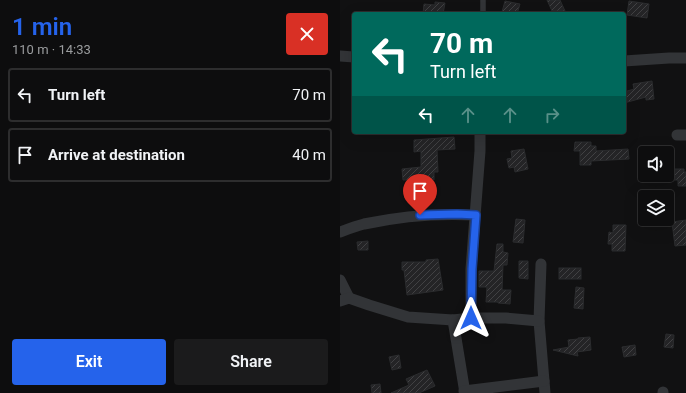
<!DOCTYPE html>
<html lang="en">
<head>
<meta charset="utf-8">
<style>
  :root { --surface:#0d0d0e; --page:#1b1b1c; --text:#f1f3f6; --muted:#9a9c9e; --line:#2d2d2e; --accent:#2563eb }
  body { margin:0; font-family:Roboto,sans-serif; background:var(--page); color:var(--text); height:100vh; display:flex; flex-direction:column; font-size:15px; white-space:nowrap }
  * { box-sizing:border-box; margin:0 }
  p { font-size:13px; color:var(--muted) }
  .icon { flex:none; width:22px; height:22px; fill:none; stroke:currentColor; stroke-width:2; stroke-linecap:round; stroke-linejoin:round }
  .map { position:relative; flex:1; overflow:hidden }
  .sheet { display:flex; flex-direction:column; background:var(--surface); width:340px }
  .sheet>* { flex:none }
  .top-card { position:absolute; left:12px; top:12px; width:274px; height:122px; border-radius:4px; box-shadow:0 4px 16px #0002,0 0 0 1px var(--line); background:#00695c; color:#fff; overflow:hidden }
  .fabs { position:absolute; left:298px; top:146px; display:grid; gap:8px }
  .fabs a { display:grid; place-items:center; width:36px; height:36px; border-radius:4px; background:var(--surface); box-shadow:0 4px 16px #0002,0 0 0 1px var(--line); font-size:20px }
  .pin { position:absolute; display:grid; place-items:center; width:34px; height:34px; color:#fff; margin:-41px -17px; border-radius:50% 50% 50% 0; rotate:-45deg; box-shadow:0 0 4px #0007 }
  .pin .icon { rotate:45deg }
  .me { position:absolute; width:44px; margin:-22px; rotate:0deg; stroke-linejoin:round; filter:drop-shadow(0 0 3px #0008) }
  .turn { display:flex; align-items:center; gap:14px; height:84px; padding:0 12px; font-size:18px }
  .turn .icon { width:52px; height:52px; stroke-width:2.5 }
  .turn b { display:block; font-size:28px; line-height:34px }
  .lanes { display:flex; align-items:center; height:38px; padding:0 12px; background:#0003; justify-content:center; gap:20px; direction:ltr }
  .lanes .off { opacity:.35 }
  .round { display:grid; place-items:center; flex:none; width:42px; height:42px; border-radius:4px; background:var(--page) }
  .headline { display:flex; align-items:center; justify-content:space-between; height:68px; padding:0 12px }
  h1 { font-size:24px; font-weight:600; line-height:30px; color:var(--accent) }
  .primary-button { display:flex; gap:8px; margin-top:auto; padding:8px 12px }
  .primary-button a { flex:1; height:46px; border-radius:4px; background:var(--accent); color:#fff; font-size:16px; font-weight:600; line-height:46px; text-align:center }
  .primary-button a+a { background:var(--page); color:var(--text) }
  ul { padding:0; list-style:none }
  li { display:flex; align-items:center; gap:12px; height:54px; margin:0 8px 6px; padding:0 4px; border:2px solid var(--line); border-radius:4px }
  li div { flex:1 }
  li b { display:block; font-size:15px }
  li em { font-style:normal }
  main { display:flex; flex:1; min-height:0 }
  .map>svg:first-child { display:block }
  .building { fill:url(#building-hatch); stroke:#2b2c2e }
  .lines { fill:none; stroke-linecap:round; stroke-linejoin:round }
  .service { stroke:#323437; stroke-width:5.5 }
  .minor { stroke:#323437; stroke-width:11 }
  .route-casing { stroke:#184099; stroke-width:10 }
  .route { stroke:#2563eb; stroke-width:7 }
</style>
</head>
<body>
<main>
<section class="sheet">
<div class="headline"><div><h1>1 min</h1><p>110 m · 14:33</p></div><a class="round" style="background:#d93025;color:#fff"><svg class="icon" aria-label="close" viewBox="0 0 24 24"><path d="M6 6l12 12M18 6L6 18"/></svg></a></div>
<ul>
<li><svg class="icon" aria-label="left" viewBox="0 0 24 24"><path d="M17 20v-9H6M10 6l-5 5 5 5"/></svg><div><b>Turn left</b></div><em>70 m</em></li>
<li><svg class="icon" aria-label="arrive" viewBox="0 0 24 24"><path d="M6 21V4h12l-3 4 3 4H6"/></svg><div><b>Arrive at destination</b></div><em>40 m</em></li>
</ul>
<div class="primary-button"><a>Exit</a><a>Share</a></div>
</section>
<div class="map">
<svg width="346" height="393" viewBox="0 0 346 393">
  <defs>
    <pattern id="building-hatch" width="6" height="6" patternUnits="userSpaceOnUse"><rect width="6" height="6" fill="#242426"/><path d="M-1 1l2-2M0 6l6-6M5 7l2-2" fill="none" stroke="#414143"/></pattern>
  </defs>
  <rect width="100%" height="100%" fill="#111112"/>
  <g class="building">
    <polygon points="207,0 220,0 225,11 212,11"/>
    <polygon points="165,1 180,4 177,14 170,14 162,12"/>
    <polygon points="289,1 309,4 307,18 287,15"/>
    <polygon points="95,2 105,3 103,14 83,14 84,4 95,5"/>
    <polygon points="312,81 314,99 306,100 306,97 284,103 284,92 294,89 293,84"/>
    <polygon points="114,137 115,149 97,150 98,172 94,172 94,180 63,180 62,169 81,167 81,151 74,152 74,140"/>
    <polygon points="235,142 251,142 251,146 256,146 256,151 288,149 289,159 251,161 251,165 240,165 240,151 234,151"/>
    <polygon points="184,149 188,169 175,172 174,167 169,168 167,159 172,158 171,151"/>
    <polygon points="332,169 344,169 344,172 346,172 346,186 338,186 338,180 332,180"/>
    <polygon points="176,219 185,220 183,243 173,242"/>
    <polygon points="346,220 346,245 335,246 332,222"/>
    <polygon points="273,225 286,225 285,251 272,251 272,244 268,244 269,232 273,233"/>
    <polygon points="28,241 28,250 18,250 17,242"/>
    <polygon points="157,244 163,244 163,252 168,253 167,265 163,265 162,290 171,290 170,304 158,303 158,302 146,302 147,287 139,287 139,271 154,271"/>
    <polygon points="98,259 103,290 67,295 64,270 62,270 62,262 86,262 86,260"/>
    <polygon points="179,261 188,261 188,279 179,278"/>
    <rect x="219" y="268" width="22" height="11"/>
    <polygon points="236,287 244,288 243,309 234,308"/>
    <polygon points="326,334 334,335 333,348 324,347"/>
    <polygon points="250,337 251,350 237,352 238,356 213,350 229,347 228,340 238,339 238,338"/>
    <polygon points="295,345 296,355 284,357 282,347"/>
    <polygon points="59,355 61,368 52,370 49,357"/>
    <polygon points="87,370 95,386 79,393 51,393 69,385 66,379"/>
    <polygon points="40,384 41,393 32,393 31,385"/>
  </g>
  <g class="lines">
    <polyline class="service" points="143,14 143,0"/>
    <g class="minor">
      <polyline points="0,56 14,57"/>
      <polyline points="284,61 329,58 346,58"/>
      <polyline points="337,135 346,135"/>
      <path d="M0,232C8,229 16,226 24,224C61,216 98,213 135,215"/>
      <polyline points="201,264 199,321 205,393"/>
      <polyline points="0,280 9,298"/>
      <polyline points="0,301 9,298 29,305 68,317 113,320 131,318 166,318 199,321"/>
      <polyline points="131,318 131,269 140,151 140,132"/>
      <polyline points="113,320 125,393"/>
      <polyline points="124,391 204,381"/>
      <polyline points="323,392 323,393"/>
    </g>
  </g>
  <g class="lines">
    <defs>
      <polyline id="route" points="80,215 117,214 136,215 132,269 131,318"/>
    </defs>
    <use href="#route" class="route-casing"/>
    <use href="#route" class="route"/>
  </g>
</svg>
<div class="fabs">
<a><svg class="icon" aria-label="sound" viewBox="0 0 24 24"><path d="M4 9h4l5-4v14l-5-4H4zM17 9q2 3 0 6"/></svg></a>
<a><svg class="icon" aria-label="layers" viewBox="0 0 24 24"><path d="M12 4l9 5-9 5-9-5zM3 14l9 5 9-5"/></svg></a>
</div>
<div class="pin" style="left:80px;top:215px;background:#d93025"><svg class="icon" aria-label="arrive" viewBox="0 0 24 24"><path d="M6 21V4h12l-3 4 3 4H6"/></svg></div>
<svg class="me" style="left:131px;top:318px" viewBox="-20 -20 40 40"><path d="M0-17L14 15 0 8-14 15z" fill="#2563eb" stroke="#fff" stroke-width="4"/></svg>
<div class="top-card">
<div class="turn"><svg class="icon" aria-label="left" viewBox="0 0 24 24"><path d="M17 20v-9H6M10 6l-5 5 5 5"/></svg><div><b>70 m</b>Turn left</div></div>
<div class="lanes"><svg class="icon" aria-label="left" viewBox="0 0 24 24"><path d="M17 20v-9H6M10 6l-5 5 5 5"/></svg><svg class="icon off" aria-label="ahead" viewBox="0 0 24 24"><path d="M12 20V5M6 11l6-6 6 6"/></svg><svg class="icon off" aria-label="ahead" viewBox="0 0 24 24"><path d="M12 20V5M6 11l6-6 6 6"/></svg><svg class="icon off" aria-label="right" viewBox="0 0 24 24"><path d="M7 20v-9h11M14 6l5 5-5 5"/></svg></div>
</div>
</div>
</main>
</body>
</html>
